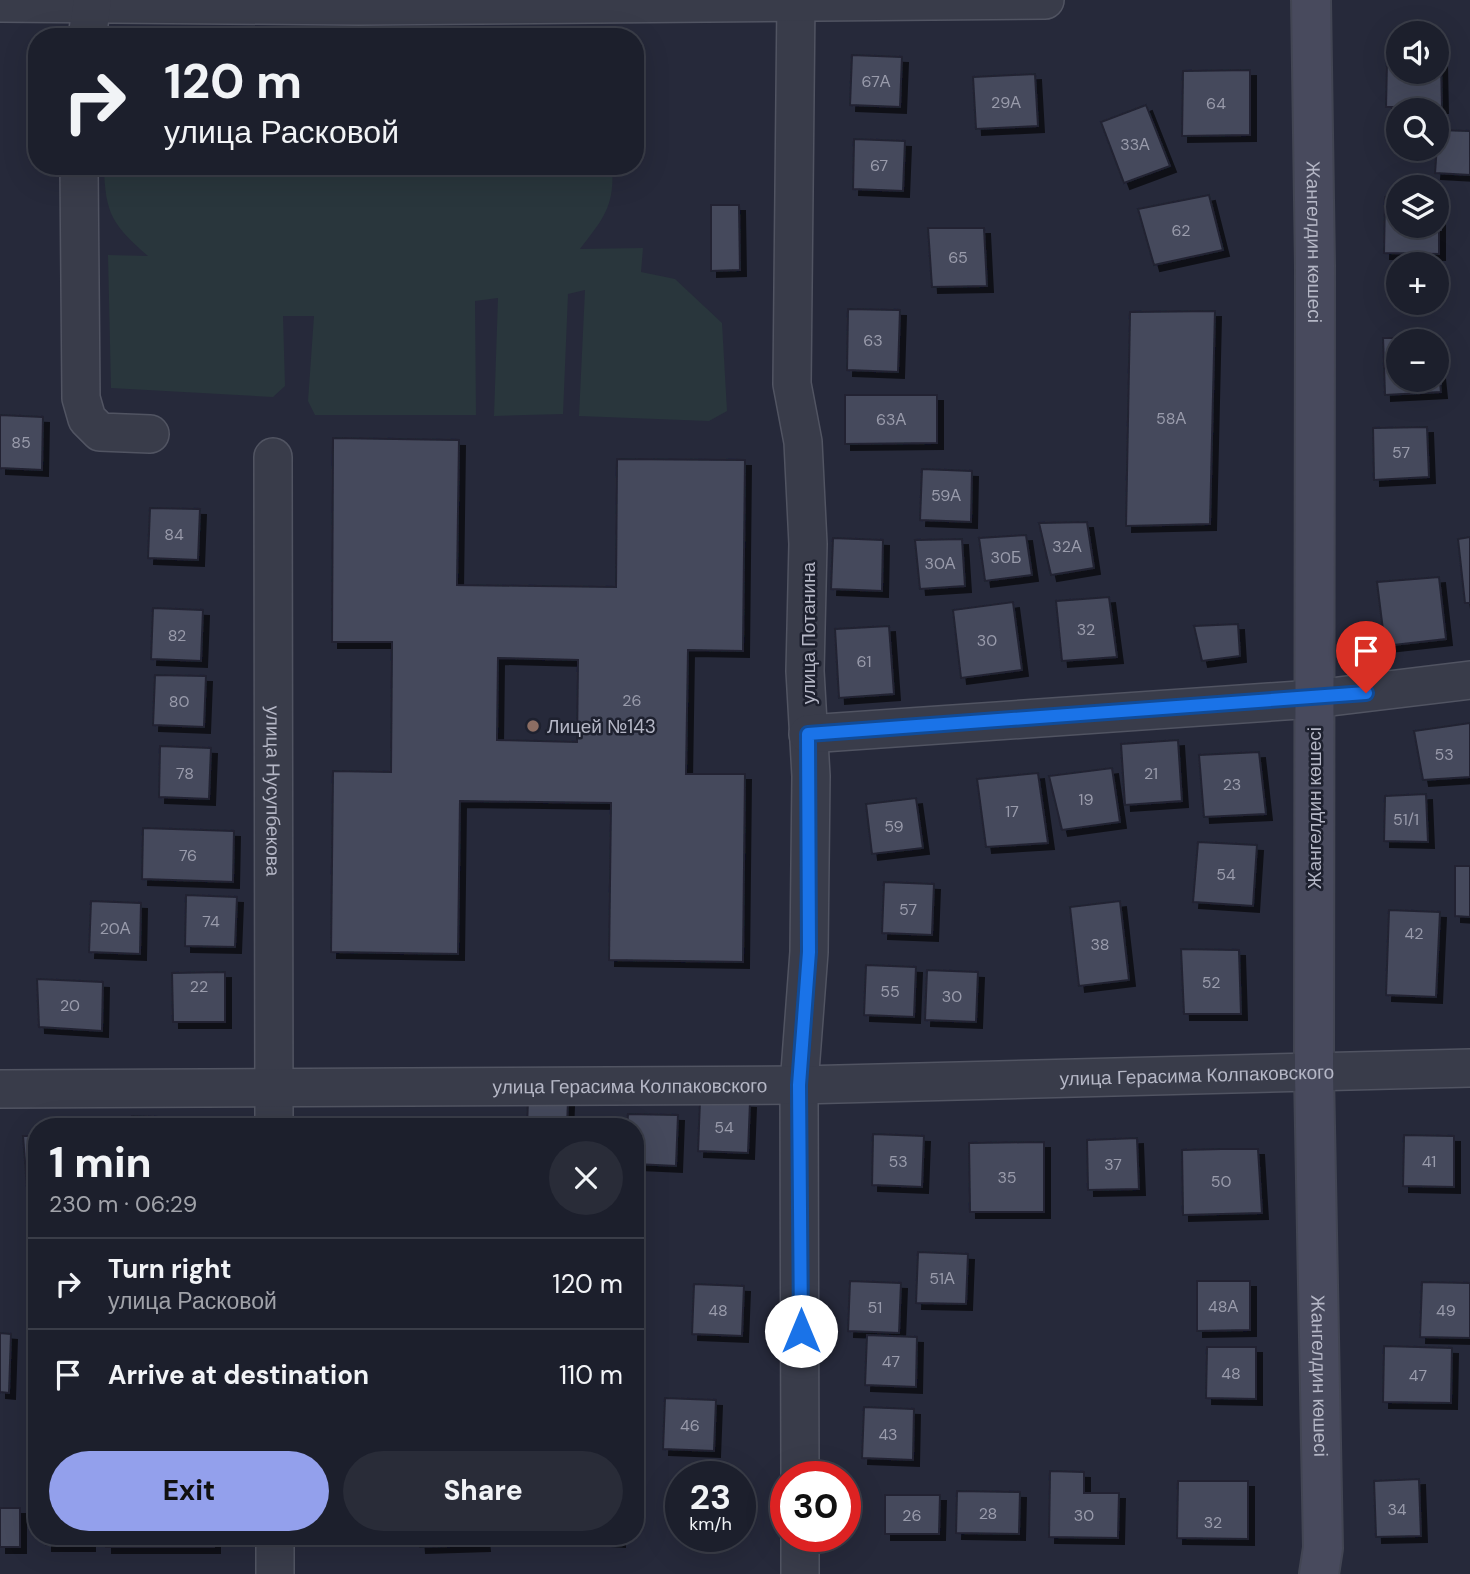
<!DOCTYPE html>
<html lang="en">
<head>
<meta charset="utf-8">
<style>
  :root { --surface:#1c1f2c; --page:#292c38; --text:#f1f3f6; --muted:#a0a2a9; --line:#3a3d48; --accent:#93a0ec }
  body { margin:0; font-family:"DM Sans",sans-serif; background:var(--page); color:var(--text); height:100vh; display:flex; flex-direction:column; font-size:26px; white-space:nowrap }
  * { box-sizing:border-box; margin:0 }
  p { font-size:23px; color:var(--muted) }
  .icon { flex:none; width:38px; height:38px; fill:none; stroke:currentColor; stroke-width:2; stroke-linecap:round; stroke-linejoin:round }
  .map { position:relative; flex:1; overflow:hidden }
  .side { position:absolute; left:28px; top:1118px; width:616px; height:427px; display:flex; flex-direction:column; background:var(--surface); border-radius:28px; box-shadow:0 7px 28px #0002,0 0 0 2px var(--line) }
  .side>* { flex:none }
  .top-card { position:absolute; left:28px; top:28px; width:616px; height:147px; border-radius:28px; box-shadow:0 7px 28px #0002,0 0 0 2px var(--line); background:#1c1f2c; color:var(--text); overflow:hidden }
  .fabs { position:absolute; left:1386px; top:21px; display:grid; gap:14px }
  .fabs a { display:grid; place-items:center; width:63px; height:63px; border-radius:50%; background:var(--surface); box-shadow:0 7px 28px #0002,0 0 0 2px var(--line); font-size:35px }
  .speed { position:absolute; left:665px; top:1461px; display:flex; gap:14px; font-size:35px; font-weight:700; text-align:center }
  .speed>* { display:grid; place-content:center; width:91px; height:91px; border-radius:50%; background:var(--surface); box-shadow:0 7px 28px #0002,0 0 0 2px var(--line); line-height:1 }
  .speed small { font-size:18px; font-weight:400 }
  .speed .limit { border:10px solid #d22; background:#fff; color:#111 }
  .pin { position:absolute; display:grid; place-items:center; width:60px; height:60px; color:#fff; margin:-72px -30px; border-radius:50% 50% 50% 0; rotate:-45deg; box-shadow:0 0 7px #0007 }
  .pin .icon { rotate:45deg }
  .me { position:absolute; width:77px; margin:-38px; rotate:0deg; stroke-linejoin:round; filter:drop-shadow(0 0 5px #0008) }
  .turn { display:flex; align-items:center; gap:24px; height:147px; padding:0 21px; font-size:32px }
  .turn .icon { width:91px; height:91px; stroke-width:2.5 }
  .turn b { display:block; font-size:49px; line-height:60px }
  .round { display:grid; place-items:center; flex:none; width:74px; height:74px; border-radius:37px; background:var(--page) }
  .overview { display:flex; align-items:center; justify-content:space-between; height:119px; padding:0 21px }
  h1 { font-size:42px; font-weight:800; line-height:52px }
  .action { display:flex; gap:14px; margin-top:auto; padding:14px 21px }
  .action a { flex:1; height:80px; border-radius:42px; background:var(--accent); color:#111; font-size:28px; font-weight:800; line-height:80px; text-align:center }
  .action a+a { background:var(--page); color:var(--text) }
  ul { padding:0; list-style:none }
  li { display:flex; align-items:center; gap:21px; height:91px; padding:0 21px; border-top:2px solid var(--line) }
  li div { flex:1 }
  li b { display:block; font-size:26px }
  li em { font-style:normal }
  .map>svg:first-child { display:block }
  .green { fill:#29363c }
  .building { fill:#45485b; stroke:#202331; stroke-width:2; fill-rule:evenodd; filter:url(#shadow) }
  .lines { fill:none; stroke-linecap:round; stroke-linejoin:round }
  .minor-casing { stroke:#515462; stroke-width:40 }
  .secondary-casing { stroke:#424553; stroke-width:42 }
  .minor { stroke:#393c4a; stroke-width:37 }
  .secondary { stroke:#484a5d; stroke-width:38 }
  .route-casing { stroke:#114b97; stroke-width:18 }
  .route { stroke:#1a73e8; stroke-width:12 }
  .education-dot { fill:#8d6e63; stroke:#1e212f; stroke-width:2.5 }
  .labels { text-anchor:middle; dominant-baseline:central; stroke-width:5; stroke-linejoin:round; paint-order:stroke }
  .number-label { font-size:16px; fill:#999bab }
  .street-label { font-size:19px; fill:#b5b7c6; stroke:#1e212f }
  .poi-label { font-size:19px; fill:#b5b7c6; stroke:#1e212f; text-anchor:start }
</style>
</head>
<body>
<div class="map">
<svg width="1470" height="1574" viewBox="0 0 1470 1574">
  <defs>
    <filter id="shadow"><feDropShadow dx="6" dy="6" stdDeviation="0" flood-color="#0009"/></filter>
  </defs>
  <rect width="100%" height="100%" fill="#26293a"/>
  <path class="green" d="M104,166H612C615,207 603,219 580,249L643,248L641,272L675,279L722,323L727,411L709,421L579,416L585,290L568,294L563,414L494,416L498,298L475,301L476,415H315L308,401L314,316H283L285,386L273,397L111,388L108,255L148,256C113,225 105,215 104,166Z"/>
  <g class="building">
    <polygon points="852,55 902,57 900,107 850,105"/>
    <polygon points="1437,59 1441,59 1442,107 1386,107 1387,60 1398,60 1398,72 1437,72"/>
    <polygon points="1250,70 1250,135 1182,136 1183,71"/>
    <polygon points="1035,74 1038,126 976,129 973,77"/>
    <polygon points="1146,105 1170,166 1124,183 1101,122"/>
    <polygon points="1438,130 1470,131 1470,175 1435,173"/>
    <polygon points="854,139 905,141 903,191 853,189"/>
    <polygon points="1209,195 1223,250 1154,265 1138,209"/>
    <polygon points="1385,197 1398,198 1398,226 1437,226 1437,198 1439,198 1439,254 1384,253"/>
    <polygon points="711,205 739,205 740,270 711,271"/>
    <polygon points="928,228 984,228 987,286 932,287"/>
    <polygon points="848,309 900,310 898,372 847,370"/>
    <polygon points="1215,311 1210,524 1126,526 1130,312"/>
    <polygon points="1383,338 1435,338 1436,341 1398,341 1398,380 1437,380 1437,353 1441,392 1385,395"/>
    <polygon points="845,395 937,395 937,443 845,444"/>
    <polygon points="0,415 43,417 42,470 0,468"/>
    <polygon points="1427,427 1429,477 1374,480 1373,428"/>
    <path d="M333,438L459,440L457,585L616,587L617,459L745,460L743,651L688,650L686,774H745L743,962L609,960L611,803L460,801L458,954L331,952L333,771L391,772L392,642H332ZM498,658L578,660L577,742L497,740Z"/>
    <polygon points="922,469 972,471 971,522 920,520"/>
    <polygon points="150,508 200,509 198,560 148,558"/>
    <polygon points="1087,522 1094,568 1051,575 1039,523"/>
    <polygon points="1026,535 1032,575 985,581 979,538"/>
    <polygon points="1470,537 1470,603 1465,603 1458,539"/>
    <polygon points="833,538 883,540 882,591 831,589"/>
    <polygon points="962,539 965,586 920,589 915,540"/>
    <polygon points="1439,577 1446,639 1385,646 1377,582"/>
    <polygon points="1109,597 1117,657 1062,661 1056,601"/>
    <polygon points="1013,602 1022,670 961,678 953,610"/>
    <polygon points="153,608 203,610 201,661 151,659"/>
    <polygon points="1238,624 1240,656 1202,661 1194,626"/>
    <polygon points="889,626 894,694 839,698 835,629"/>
    <polygon points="155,675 206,676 204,727 153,725"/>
    <polygon points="1470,723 1470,777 1423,780 1414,731"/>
    <polygon points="1178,740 1182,801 1125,805 1121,744"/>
    <polygon points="160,746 211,748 209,799 159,797"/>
    <polygon points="1259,752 1266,814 1204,817 1199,755"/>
    <polygon points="1112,768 1120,822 1062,830 1049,776"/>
    <polygon points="1038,773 1048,843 986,847 977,779"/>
    <polygon points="1426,794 1428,842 1384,841 1385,796"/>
    <polygon points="916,798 923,848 872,854 866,804"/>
    <polygon points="143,828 234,831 233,882 142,879"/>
    <polygon points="1198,842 1257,845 1253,906 1193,902"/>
    <polygon points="1455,866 1470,866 1470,917 1455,916"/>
    <polygon points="884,882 934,884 932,935 882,933"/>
    <polygon points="186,895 237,897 235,947 185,946"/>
    <polygon points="91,901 141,903 140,954 89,952"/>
    <polygon points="1120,901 1129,980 1079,986 1070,907"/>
    <polygon points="1389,910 1440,912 1436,997 1386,995"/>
    <polygon points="1181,949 1239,950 1241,1014 1184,1014"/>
    <polygon points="866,965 916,967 914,1017 864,1015"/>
    <polygon points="927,970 978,972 976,1022 925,1020"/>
    <polygon points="225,972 225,1022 173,1022 172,973"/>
    <polygon points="37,979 103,982 102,1031 39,1027"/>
    <polygon points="528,1099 568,1101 567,1127 527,1127"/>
    <polygon points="700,1100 750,1102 748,1153 698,1151"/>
    <polygon points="628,1114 678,1115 676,1166 635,1164 635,1127 627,1127"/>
    <polygon points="132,1116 183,1118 182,1127 132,1127"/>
    <polygon points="873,1134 924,1136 922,1187 872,1185"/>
    <polygon points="1404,1135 1454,1136 1454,1187 1403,1186"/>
    <polygon points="23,1136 37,1136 37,1187 27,1187"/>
    <polygon points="1137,1138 1139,1189 1088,1190 1087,1140"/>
    <polygon points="1044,1142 1044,1212 970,1212 969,1143"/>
    <polygon points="1221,1149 1258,1149 1262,1213 1183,1215 1182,1150"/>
    <polygon points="918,1252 968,1254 966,1304 916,1303"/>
    <polygon points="850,1281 901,1283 899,1333 848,1331"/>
    <polygon points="1197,1281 1250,1281 1250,1330 1197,1331"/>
    <polygon points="1422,1282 1470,1283 1470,1338 1420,1337"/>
    <polygon points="694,1284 744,1286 742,1336 692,1334"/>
    <polygon points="0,1333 11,1334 9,1393 0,1392"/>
    <polygon points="867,1335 917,1337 916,1387 865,1385"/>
    <polygon points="1384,1346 1452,1348 1451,1403 1383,1402"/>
    <polygon points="1207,1347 1256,1347 1256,1399 1206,1398"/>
    <polygon points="665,1398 716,1400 714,1451 663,1449"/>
    <polygon points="864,1407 914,1409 913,1460 862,1458"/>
    <polygon points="1050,1471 1084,1472 1084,1493 1119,1493 1118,1538 1049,1537"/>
    <polygon points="1419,1479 1421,1536 1376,1537 1374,1481"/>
    <polygon points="1178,1481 1248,1481 1248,1539 1177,1538"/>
    <polygon points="957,1491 1020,1492 1019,1534 956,1533"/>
    <polygon points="885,1495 940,1495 939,1534 885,1534"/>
    <rect x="0" y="1508" width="20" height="39"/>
    <rect x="46" y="1536" width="43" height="9"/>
    <rect x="106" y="1536" width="108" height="11"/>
    <polygon points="419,1536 483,1536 484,1545 420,1547"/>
    <polygon points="544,1536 619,1536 619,1541"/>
  </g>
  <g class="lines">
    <defs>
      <g id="minor">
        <polyline points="796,0 792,384 803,442 808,544 805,671 811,776 809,952 799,1085 800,1477"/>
        <polyline points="0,3 359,6 1045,0"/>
        <polyline points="87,37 92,4"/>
        <polyline points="79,166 81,398 87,419 100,432 150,434"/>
        <path id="s1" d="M273,457L274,1127"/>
        <polyline points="808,734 1314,699 1470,680"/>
        <path id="s2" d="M0,1089L799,1085L1470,1068"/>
        <polyline points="275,1536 275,1574"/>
        <polyline points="800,1574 800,1536"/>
      </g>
      <g id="secondary">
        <path id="s3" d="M1311,0L1315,266L1314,1074L1323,1548L1319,1574"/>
      </g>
    </defs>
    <use href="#minor" class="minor-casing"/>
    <use href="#secondary" class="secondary-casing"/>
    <use href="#minor" class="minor"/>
    <use href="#secondary" class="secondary"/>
  </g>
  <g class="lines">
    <defs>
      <polyline id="route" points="801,1331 799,1085 809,952 808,734 1366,693"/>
    </defs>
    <use href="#route" class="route-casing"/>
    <use href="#route" class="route"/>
  </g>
  <circle class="education-dot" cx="533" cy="726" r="7"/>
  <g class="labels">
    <g class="number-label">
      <text x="876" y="81">67А</text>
      <text x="1006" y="102">29А</text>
      <text x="1216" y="103">64</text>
      <text x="1135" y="144">33А</text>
      <text x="879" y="165">67</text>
      <text x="1181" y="230">62</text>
      <text x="958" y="257">65</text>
      <text x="873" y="340">63</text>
      <text x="1171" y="418">58А</text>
      <text x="891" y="419">63А</text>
      <text x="21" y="442">85</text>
      <text x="1401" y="452">57</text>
      <text x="946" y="495">59А</text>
      <text x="174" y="534">84</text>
      <text x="1067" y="546">32А</text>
      <text x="1006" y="557">30Б</text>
      <text x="940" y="563">30А</text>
      <text x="1086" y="629">32</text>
      <text x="177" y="635">82</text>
      <text x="987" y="640">30</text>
      <text x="864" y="661">61</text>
      <text x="632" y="700">26</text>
      <text x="179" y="701">80</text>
      <text x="1444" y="754">53</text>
      <text x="185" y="773">78</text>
      <text x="1151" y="773">21</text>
      <text x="1232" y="784">23</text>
      <text x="1086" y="799">19</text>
      <text x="1012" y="811">17</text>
      <text x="1406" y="819">51/1</text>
      <text x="894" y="826">59</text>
      <text x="188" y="855">76</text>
      <text x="1226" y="874">54</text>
      <text x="908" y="909">57</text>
      <text x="211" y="921">74</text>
      <text x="115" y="928">20А</text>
      <text x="1414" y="933">42</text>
      <text x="1100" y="944">38</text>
      <text x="1211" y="982">52</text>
      <text x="199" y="986">22</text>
      <text x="890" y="991">55</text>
      <text x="952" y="996">30</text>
      <text x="70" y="1005">20</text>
      <text x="724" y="1127">54</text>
      <text x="898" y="1161">53</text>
      <text x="1429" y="1161">41</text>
      <text x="1113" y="1164">37</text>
      <text x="1007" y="1177">35</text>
      <text x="1221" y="1181">50</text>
      <text x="942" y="1278">51А</text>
      <text x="1223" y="1306">48А</text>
      <text x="875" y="1307">51</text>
      <text x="718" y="1310">48</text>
      <text x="1446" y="1310">49</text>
      <text x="891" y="1361">47</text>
      <text x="1231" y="1373">48</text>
      <text x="1418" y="1375">47</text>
      <text x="690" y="1425">46</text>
      <text x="888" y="1434">43</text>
      <text x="1397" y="1509">34</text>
      <text x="988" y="1513">28</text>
      <text x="912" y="1515">26</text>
      <text x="1084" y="1515">30</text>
      <text x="1213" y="1522">32</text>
    </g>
    <g class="street-label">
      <text stroke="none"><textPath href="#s3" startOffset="242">Жангелдин көшесі</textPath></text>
      <text transform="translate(808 633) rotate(-90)">улица Потанина</text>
      <text stroke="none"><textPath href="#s1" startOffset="334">улица Нусупбекова</textPath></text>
      <text transform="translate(1314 808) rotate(-90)">Жангелдин көшесі</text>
      <text stroke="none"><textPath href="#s2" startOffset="1197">улица Герасима Колпаковского</textPath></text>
      <text stroke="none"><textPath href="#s2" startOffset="630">улица Герасима Колпаковского</textPath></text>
      <text stroke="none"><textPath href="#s3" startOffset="1376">Жангелдин көшесі</textPath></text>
    </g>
    <g class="poi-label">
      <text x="547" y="726">Лицей №143</text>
    </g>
  </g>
</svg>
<div class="fabs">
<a><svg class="icon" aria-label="sound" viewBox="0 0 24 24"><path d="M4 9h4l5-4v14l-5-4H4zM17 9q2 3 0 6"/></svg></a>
<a><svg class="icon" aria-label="search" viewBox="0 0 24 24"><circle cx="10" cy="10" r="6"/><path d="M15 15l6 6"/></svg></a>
<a><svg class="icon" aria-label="layers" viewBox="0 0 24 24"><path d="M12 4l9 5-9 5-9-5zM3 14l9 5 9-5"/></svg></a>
<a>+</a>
<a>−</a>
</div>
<div class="speed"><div>23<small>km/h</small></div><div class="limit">30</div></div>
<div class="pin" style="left:1366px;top:693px;background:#d93025"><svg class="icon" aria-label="arrive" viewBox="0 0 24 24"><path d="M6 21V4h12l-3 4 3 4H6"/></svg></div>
<svg class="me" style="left:801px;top:1331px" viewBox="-20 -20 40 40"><circle r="19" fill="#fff"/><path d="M0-13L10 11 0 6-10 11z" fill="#1a73e8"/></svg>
<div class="top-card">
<div class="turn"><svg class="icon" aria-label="right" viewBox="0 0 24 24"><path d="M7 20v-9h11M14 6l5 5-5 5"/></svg><div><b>120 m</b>улица Расковой</div></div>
</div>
<section class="side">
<div class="overview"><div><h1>1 min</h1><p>230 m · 06:29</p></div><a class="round"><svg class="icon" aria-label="close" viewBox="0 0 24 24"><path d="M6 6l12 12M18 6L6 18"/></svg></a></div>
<ul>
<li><svg class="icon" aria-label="right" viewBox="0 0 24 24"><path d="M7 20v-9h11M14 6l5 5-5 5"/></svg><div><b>Turn right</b><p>улица Расковой</p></div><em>120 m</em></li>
<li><svg class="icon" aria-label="arrive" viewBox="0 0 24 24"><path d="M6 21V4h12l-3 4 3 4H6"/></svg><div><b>Arrive at destination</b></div><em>110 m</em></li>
</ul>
<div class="action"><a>Exit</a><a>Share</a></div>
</section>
</div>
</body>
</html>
